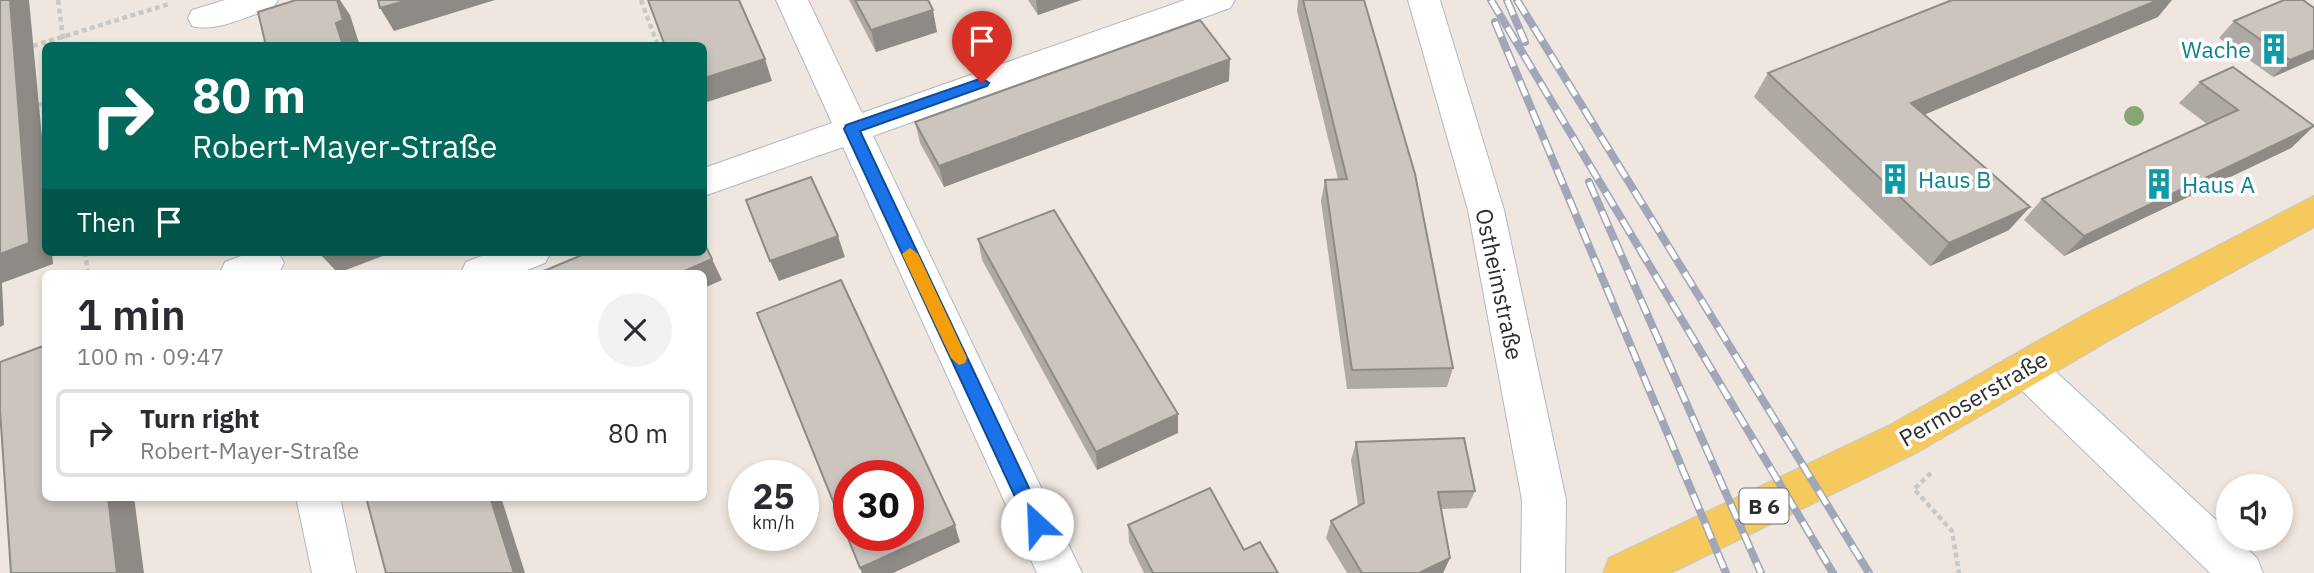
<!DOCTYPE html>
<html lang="en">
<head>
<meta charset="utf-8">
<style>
  :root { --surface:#fff; --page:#f2f2f3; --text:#2b2b33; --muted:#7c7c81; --line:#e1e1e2 }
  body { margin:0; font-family:"IBM Plex Sans",sans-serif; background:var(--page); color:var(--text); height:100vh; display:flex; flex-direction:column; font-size:26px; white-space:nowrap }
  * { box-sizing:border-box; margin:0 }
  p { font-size:23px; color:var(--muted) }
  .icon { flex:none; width:38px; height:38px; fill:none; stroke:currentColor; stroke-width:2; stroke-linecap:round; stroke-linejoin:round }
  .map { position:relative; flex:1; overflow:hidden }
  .side { position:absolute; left:42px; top:270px; width:665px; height:231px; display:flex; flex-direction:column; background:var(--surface); border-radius:10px; box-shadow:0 4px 10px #0003 }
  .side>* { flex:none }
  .banner { position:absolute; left:42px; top:42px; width:665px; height:214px; border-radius:10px; box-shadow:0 4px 10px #0003; background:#00695c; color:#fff; overflow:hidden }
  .controls { position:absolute; left:2216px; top:474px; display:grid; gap:14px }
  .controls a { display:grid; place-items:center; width:77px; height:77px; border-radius:50%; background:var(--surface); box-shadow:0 4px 10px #0003; font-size:35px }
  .speed { position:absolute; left:728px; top:460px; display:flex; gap:14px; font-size:35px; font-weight:700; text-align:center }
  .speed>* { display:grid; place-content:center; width:91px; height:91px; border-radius:50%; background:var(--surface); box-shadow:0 4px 10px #0003; line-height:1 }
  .speed small { font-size:18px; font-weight:400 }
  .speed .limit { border:10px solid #d22; background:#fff; color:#111 }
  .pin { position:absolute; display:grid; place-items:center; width:60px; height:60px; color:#fff; margin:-72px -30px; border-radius:50% 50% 50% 0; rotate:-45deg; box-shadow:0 0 7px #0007 }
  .pin .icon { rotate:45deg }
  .me { position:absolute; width:77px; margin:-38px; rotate:335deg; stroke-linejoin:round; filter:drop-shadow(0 0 5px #0008) }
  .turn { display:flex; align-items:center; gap:24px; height:147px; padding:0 35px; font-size:32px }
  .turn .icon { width:91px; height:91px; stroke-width:2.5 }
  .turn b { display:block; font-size:49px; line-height:60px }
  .then { display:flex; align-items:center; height:66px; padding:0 35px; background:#0003; gap:14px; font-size:26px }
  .round { display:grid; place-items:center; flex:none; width:74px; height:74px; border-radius:37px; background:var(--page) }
  .headline { display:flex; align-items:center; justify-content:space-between; height:119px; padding:0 35px }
  h1 { font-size:42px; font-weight:600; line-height:52px }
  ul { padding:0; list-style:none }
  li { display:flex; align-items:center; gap:21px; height:88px; margin:0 14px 10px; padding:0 21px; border:4px solid var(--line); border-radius:10px }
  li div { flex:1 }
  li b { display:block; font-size:26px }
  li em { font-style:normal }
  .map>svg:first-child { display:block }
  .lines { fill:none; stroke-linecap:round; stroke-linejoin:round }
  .minor-casing { stroke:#b3b7c1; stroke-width:2 }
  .primary-casing { stroke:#c8c8c8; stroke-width:2 }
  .path { stroke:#c8c8c8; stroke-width:4.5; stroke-dasharray:5 3.5; stroke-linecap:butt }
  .minor { fill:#fff; fill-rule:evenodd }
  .primary { fill:#f6c95d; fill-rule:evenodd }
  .rail-casing { stroke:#a1a6b8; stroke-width:8 }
  .rail { stroke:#fff; stroke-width:5; stroke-dasharray:16; stroke-linecap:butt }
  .tree { fill:#86a572 }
  .wall { fill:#afa9a3 }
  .shaded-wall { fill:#8e8a85 }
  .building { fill:#cbc5be; stroke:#8e8a85; stroke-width:2; fill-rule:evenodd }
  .route { fill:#1a73e8; stroke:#114b97; stroke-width:2 }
  .slow { fill:#f59e0b }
  .labels { text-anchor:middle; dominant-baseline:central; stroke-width:7; stroke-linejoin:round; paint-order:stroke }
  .shield { fill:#fff; stroke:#6c6c6c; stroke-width:2 }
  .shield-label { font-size:21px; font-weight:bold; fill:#2d2d2d }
  .culture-label { font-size:23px; fill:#0d838f; stroke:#fff; text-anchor:start }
  .street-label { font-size:23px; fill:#2d2d2d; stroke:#fff }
</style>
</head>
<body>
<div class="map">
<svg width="2314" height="573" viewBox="0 0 2314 573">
  <rect width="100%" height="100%" fill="#efe7df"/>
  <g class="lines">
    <defs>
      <g id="minor">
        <path d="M225,0H278L273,8C250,15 217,33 192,26L188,18L192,10Z"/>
        <polygon points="776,0 808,0 862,113 1185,0 1235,0 1230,8 873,136 1082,573 1037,573 843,147 704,196 704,168 832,123"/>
        <polygon points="1408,0 1440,0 1504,210 1566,500 1565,573 1521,573 1522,500 1468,210"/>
        <polygon points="252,252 278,252 284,263 279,273 220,273 225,262"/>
        <polygon points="492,252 551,252 545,263 520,273 461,273 466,262"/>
        <polygon points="2026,352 2040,357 2228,531 2228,539 2236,539 2257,558 2263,573 2210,573 2012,381 2006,369 2012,357"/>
        <polygon points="296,497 340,497 356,573 312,573"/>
      </g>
      <polygon id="primary" points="2314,196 2314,227 2110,340 1918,452 1671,573 1603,573 1609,558 1888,426 2082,316"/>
    </defs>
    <use href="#minor" class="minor-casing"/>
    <use href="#primary" class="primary-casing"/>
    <g class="path">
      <polyline points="58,0 64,46"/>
      <polyline points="641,0 658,46"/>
      <polyline points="33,46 169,4"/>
      <polyline points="38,105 46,103"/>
      <polyline points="85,252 88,273"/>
      <polyline points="1931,473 1914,489 1952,531 1959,573"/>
    </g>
    <use href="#minor" class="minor"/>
    <use href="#primary" class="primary"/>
    <defs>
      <g id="rail">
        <polyline points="1491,0 1833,573"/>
        <polyline points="1507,0 1525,42"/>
        <polyline points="1517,0 1869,573"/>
        <polyline points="1495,22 1726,573"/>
        <polyline points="1589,182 1761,573"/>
      </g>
    </defs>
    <use href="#rail" class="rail-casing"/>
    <use href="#rail" class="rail"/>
  </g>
  <circle class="tree" cx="2134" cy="116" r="10"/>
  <g class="wall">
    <polygon points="849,0 928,0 937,32 876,52"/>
    <polygon points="1028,0 1081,0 1038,15"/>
    <polygon points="1298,0 1364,0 1453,368 1447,387 1347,389 1321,201 1325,180 1338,179 1297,11"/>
    <polygon points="2314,8 2314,59 2273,77 2219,38 2234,21"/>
    <polygon points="2158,17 1925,114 2009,230 1930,266 1754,97 1768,73"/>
    <polygon points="1229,81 944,187 920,143 915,122"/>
    <polygon points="2200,82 2314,126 2291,148 2064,256 2024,220 2042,199 2207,124 2179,103"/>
    <polygon points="978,239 1178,414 1178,433 1097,470 982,260"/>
    <polygon points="1356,442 1475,491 1467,508 1441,509 1450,558 1443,573 1347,573 1326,538 1331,521 1358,506 1351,460"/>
    <polygon points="1128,525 1244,550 1278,573 1144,573 1129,542"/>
  </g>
  <g class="shaded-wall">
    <polygon points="10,0 29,0 46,180 46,252 52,252 53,264 2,283 4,325 0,327 0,254"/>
    <polygon points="337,0 340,0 350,15 359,43 352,46 343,46 336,23"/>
    <polygon points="408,0 495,0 394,31 380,8"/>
    <polygon points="1036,0 1081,0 1038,15"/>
    <polygon points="2158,0 2172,0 2158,17 1895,127 1911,103"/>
    <polygon points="933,10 937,32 876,52 871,30"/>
    <polygon points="2314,50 2314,59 2273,77 2290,60"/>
    <polygon points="765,59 772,81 704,103 704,78"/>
    <polygon points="1230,59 1229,81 944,187 939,166"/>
    <polygon points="2314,126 2291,148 2064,256 2084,236"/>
    <polygon points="2030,207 2009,230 1930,266 1949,243"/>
    <polygon points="838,236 845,257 779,281 770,261"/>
    <polygon points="321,252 393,252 338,273 319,253"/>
    <polygon points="712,259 722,280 704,288 704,273 680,273"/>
    <polygon points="1178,414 1178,433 1097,470 1096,452"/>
    <polygon points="108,497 134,497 144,573 117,573"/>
    <polygon points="490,497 501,497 525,573 514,573"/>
    <polygon points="955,525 960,542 893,573 862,573 860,568"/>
    <polygon points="1450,558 1443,573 1419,573"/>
  </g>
  <g class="building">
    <polygon points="0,0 10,0 29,243 0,254"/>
    <polygon points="296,0 337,0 343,20 336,23 343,46 266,46 258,12"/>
    <polygon points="378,0 408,0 380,8"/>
    <polygon points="648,0 739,0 765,59 704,78 704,46 665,46"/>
    <polygon points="855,0 928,0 933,10 871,30"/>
    <polygon points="1303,0 1364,0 1415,174 1453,368 1352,370 1325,180 1347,179"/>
    <polygon points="1952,0 2158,0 1911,103 2030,207 1949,243 1768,73"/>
    <polygon points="2284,0 2303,0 2314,8 2314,50 2290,60 2234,21"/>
    <polygon points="1200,20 1230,59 939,166 915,122"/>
    <polygon points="2233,67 2314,126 2084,236 2042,199 2238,110 2200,82"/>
    <polygon points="811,177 838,236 770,261 746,200"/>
    <polygon points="1054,210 1178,414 1096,452 978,239"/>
    <polygon points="704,243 712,259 680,273 539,273 589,252 704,252"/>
    <path d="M841,280L955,525L860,568L757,313ZM849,476H908V536H849Z"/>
    <polygon points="46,345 46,497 108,497 117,573 11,573 0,410 0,362"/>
    <polygon points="1464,438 1475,491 1438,492 1450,558 1419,573 1362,573 1331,521 1364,503 1356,442"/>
    <polygon points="1210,488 1244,550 1260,542 1278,573 1153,573 1128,525"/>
    <polygon points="366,497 490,497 514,573 386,573"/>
  </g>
  <polygon class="route" points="982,78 989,83 987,86 860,131 1046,524 1043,529 1037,532 1030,529 844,129 846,125"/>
  <polygon class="slow" points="910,248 918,254 967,358 965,363 959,365 951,358 902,254"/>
  <defs>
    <symbol id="building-bare" viewBox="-9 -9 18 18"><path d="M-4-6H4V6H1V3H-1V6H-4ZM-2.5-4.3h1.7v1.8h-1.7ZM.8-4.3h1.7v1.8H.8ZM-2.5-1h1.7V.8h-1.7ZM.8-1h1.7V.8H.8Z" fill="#0f9aa8" stroke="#fff" stroke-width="2.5" paint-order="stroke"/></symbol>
  </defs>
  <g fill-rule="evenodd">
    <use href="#building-bare" x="2252" y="27" width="44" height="44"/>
    <use href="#building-bare" x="1873" y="157" width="44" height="44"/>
    <use href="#building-bare" x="2137" y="162" width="44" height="44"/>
  </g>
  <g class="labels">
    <rect class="shield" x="1739.5" y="488.5" width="49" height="35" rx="5"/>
    <g class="shield-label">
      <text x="1764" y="506">B 6</text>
    </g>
    <g class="culture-label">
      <text x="2251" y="49" text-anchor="end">Wache</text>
      <text x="1918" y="179">Haus B</text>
      <text x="2182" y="184">Haus A</text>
    </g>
    <g class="street-label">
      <text transform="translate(1500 284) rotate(78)">Ostheimstraße</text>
      <text transform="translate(1973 398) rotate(-30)">Permoserstraße</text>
    </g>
  </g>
</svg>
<div class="controls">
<a><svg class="icon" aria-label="sound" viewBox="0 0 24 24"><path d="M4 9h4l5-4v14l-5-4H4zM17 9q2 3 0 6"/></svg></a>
</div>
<div class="speed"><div>25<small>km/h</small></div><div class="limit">30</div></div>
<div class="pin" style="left:982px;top:83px;background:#d93025"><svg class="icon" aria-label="arrive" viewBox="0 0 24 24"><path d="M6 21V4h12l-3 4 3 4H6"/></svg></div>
<svg class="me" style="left:1037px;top:524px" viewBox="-20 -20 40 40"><circle r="19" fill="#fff"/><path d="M0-13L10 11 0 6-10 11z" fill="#1a73e8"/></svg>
<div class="banner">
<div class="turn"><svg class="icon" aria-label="right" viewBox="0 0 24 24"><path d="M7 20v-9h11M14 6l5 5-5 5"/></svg><div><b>80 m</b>Robert-Mayer-Straße</div></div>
<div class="then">Then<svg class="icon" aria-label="arrive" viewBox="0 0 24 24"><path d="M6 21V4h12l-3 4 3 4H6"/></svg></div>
</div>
<section class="side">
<div class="headline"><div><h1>1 min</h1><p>100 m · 09:47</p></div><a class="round"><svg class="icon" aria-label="close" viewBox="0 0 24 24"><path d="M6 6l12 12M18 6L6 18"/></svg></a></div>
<ul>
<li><svg class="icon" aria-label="right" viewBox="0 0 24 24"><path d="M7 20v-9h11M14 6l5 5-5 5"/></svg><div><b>Turn right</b><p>Robert-Mayer-Straße</p></div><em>80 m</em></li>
</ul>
</section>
</div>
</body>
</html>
